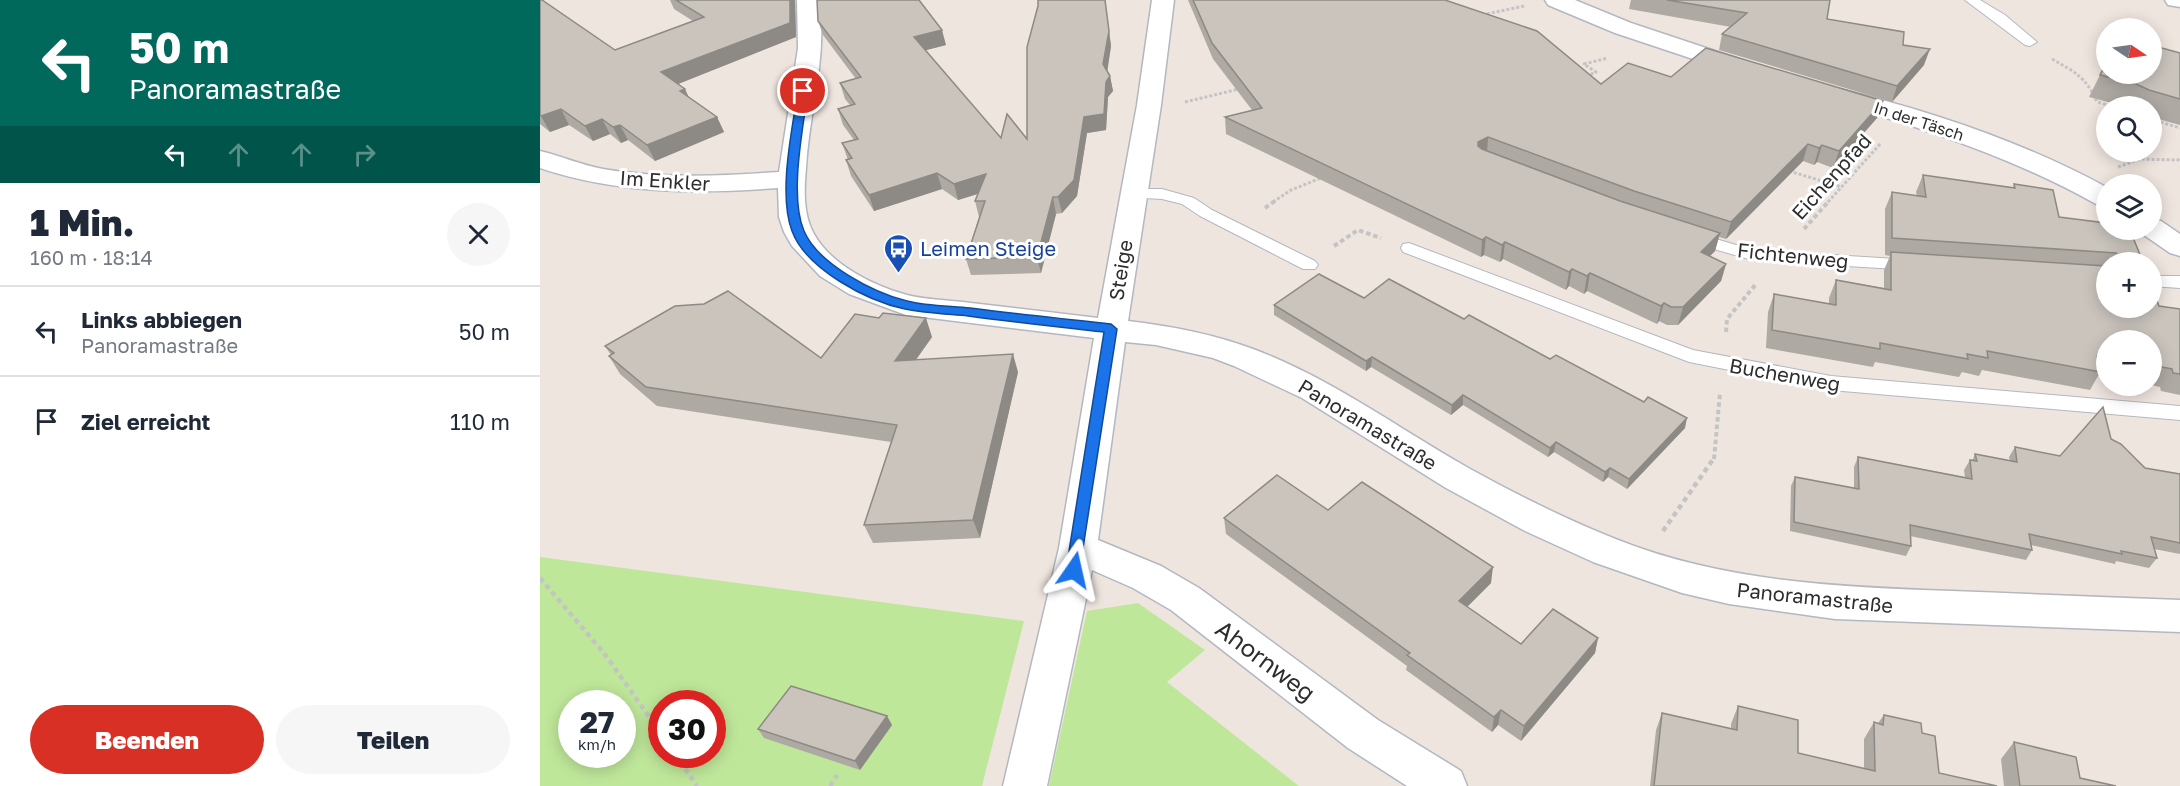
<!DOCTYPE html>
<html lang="de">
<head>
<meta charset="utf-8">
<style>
  :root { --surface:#fff; --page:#f6f6f7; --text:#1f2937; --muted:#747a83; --line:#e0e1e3; --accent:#d93025 }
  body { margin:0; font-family:"Golos Text",sans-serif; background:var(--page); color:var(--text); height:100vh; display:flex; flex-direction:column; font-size:22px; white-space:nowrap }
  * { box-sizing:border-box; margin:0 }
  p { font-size:20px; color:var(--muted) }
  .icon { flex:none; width:33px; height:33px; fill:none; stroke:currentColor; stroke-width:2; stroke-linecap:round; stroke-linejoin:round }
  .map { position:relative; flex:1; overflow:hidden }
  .drawer { display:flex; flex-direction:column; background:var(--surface); width:540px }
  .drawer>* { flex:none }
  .guide { background:#00695c; color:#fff; overflow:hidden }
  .needle { width:39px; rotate:103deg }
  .tools { position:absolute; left:1556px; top:18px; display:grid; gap:12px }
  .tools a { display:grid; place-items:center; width:66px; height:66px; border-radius:50%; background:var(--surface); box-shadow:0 3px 15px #0003; font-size:30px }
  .speed { position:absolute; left:18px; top:690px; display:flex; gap:12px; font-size:30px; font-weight:700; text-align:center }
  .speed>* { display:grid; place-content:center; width:78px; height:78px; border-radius:50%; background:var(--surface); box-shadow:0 3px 15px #0003; line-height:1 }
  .speed small { font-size:15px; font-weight:400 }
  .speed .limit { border:9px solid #d22; background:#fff; color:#111 }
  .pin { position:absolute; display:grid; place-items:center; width:51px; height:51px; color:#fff; margin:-26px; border:3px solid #fff; border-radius:50%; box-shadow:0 2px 6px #0007 }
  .me { position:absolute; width:66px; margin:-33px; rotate:11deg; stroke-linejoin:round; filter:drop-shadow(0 0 4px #0008) }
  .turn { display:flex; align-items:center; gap:21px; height:126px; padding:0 30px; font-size:27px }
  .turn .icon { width:78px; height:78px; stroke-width:2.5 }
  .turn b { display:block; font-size:42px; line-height:51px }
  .lanes { display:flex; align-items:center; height:57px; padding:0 30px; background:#0003; justify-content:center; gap:30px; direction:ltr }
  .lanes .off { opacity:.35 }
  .round { display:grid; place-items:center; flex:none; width:63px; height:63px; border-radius:32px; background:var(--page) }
  .overview { display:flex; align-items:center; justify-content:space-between; height:102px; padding:0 30px }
  h1 { font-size:36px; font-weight:800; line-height:45px }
  .primary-button { display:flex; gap:12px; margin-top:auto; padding:12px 30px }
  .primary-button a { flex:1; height:69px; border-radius:36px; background:var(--accent); color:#fff; font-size:24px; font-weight:800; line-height:69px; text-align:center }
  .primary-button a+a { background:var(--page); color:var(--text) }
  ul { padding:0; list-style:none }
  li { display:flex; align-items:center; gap:18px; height:90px; padding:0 30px; border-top:2px solid var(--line) }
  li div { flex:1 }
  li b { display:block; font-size:22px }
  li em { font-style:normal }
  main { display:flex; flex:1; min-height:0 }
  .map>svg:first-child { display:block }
  .green { fill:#bfe79a; fill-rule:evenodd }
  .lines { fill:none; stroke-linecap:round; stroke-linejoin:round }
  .lane-casing { stroke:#b3b7c0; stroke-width:2 }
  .street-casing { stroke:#b3b7c0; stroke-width:3 }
  .secondary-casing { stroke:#b3b7c0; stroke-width:3 }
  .path-far2 { stroke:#c4c4c4; stroke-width:3; stroke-dasharray:3 2; stroke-linecap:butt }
  .path-far1 { stroke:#c4c4c4; stroke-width:4; stroke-dasharray:4.5 3; stroke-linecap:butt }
  .path { stroke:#c4c4c4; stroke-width:4.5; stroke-dasharray:5 4; stroke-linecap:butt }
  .lane { fill:#fff; fill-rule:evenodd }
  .street { fill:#fff; fill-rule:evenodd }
  .secondary { fill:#fff; fill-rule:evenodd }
  .wall { fill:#aea9a3 }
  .shaded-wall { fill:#8d8984 }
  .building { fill:#cac4bd; stroke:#8d8984; stroke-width:1.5 }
  .route { fill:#1a73e8; stroke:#114b97; stroke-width:1.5 }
  .labels { text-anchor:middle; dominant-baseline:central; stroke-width:6; stroke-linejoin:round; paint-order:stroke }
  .far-street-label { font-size:16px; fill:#2d2d2d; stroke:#fff }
  .street-label { font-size:20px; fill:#2d2d2d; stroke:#fff }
  .transit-label { font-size:20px; fill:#164399; stroke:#fff; text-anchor:start }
  .near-street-label { font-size:24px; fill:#2d2d2d; stroke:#fff }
</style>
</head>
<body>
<main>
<section class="drawer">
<div class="guide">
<div class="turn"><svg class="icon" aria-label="left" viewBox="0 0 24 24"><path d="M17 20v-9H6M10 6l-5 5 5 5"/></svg><div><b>50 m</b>Panoramastraße</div></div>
<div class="lanes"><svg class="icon" aria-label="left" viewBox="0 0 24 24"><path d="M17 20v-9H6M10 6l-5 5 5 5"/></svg><svg class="icon off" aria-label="ahead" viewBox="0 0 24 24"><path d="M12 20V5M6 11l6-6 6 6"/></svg><svg class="icon off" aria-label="ahead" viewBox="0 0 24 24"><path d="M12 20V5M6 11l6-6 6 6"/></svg><svg class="icon off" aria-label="right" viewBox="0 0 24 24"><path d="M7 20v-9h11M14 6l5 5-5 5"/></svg></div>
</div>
<div class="overview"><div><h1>1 Min.</h1><p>160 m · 18:14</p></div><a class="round"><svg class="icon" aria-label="close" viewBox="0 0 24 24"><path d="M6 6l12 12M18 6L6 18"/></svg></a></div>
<ul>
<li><svg class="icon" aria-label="left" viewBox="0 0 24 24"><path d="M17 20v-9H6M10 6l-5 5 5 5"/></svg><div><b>Links abbiegen</b><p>Panoramastraße</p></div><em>50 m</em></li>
<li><svg class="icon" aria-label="arrive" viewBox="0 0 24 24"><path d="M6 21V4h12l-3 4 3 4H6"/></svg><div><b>Ziel erreicht</b></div><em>110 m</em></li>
</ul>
<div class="primary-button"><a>Beenden</a><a>Teilen</a></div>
</section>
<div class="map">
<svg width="1640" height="786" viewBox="0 0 1640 786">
  <rect width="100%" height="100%" fill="#efe5df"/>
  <g class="green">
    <path d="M0,557L484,621L442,786H0ZM32,704H82V754H32ZM122,704H172V754H122Z"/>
    <polygon points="598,603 665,650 627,682 759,786 509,786 547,611"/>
  </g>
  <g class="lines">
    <defs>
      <g id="lane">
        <polygon points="1425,0 1440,0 1465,15 1497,42 1490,46 1485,45"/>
        <polygon points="592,189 622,189 654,198 672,210 775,261 778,265 775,269 763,269 660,216 642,204 622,199 586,197 584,194 586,191"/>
        <polygon points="1152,232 1213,250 1372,260 1378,261 1381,265 1378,269 1372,270 1212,260 1146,241 1144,237 1146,233"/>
        <polygon points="869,243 1153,350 1291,376 1640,406 1640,420 1291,390 1149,362 863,252 861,248 863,244"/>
        <polygon points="1611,276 1640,276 1640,288 1611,286"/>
      </g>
      <g id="street">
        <path d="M257,0H279C288,55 269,112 266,168C264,189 263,215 274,234C291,265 334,286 367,295C387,300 410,300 431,303C473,308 515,313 558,318L597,105L612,0H634L621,105L588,321C630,326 673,334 713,349C791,378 859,429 932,470C979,496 1028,520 1078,540C1184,582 1299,587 1412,591C1488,594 1564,597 1640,600V632L1295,619L1189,604L1142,593L1053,562L985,531L906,488L762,398L694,366L673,358L616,345L585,342L558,540L621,566L659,588L838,720L921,771L927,786H867L808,748L631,610L593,588L552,570L507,786H463L519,548L554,338L366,315L309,294L280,276L252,246L244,232L239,217L238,188C157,194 77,194 0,168V151C21,156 41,165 63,169C121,179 180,176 239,172L258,48Z"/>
        <polygon points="1005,0 1035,0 1091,23 1208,62 1212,67 1208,72 1200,74 1192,72 1075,33 1008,5"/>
        <path d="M1299,89C1391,111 1483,142 1566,187V206L1556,204C1472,157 1383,128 1290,101L1287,96L1290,91Z"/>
        <polygon points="1611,219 1621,221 1640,234 1640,256 1630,253 1601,233 1599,230 1611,230"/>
      </g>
      <polygon id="secondary" points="1625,0 1640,0 1640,7 1628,5"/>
    </defs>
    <use href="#lane" class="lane-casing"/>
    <use href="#street" class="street-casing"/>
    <use href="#secondary" class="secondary-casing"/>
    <g class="path-far2">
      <polyline points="942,15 984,6"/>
      <path d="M1512,59C1535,72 1546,77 1557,102L1572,106"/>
      <polyline points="1046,76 1056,72 1044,64 1068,58"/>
      <polyline points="645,102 699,89"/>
      <polyline points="1611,119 1640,128"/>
      <polyline points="1578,167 1600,159 1638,160 1640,157"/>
      <polyline points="1249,171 1302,187"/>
      <polyline points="733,202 751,190 781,178"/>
      <polyline points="1288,202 1341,143"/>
    </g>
    <g class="path-far1">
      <polyline points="725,208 735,201"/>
      <polyline points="1264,229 1289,201"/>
      <polyline points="794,246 818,230 841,238"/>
      <polyline points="1186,332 1187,319 1216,284"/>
      <polyline points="1174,459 1180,393"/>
    </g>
    <g class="path">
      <polyline points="1123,531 1174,458"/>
      <polyline points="0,578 64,653 122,735"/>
      <polyline points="135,754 157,786"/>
      <polyline points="290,786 297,775"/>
    </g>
    <use href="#lane" class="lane"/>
    <use href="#street" class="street"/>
    <use href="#secondary" class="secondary"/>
  </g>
  <g class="wall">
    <polygon points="0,0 75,50 153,21 134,9 130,0 255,0 256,37 138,84 149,97 177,117 184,132 115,161 88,140 81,143 70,134 53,141 29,125 10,132 0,124"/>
    <polygon points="498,0 565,0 571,46 567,71 570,76 573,91 568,97 566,130 547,133 537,196 522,213 516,214 501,273 431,275 426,259 439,217 435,201 438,194 418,200 402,189 334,211 311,176 306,160 308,160 302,143 314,140 303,125 298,109 310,105 305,99 300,83 316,79 283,35 278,21 406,45 386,50 461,138 487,139 498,6"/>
    <polygon points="648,0 905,0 1061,84 1131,77 1343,101 1337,118 1293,168 1277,162 1274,165 1263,161 1186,239 1179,237 1175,251 1170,256 1186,264 1181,281 1138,325 1127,325 1119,321 1117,324 1047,291 1044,294 1029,286 1026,290 963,259 960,262 944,255 941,257 686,134 685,117 712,110 673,59"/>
    <polygon points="1091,0 1290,0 1287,19 1363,45 1384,65 1352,102 1179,50 1182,34 1191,27 1089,9"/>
    <polygon points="1640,53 1640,125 1611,117 1611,106 1583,106 1549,97 1566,63"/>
    <polygon points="1383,175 1473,188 1474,184 1519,217 1603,262 1566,262 1566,308 1619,306 1640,309 1640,395 1621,391 1620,387 1611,385 1611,340 1566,340 1566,377 1558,376 1550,390 1442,370 1439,376 1422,372 1419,377 1335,362 1333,367 1226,348 1228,312 1234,294 1289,304 1289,298 1296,280 1344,288 1344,270 1350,256 1345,255 1345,209 1352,192 1377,196 1376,192"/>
    <polygon points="824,298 924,319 1010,359 1145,428 1087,489 1068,477 1063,482 1014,452 1008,457 923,405 911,415 831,367 826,371 734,315 734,305"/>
    <polygon points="392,337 376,360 478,372 440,538 333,543 324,525 351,442 117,406 80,374 69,356 71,355 65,346 281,358"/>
    <polygon points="1571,439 1605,468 1640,474 1640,554 1614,549 1617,558 1609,568 1576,561 1575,564 1491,545 1492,550 1486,560 1370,536 1371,546 1366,556 1250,531 1251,486 1255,477 1314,488 1314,467 1318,457 1425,477 1424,470 1430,460 1432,461 1435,454 1470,461 1469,457 1475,447 1520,456"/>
    <polygon points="788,510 951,583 927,607 981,644 1058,638 1055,653 981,741 958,725 952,732 866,670 867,666 686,534 684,518"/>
    <polygon points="1198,706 1258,753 1324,768 1324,739 1334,722 1338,723 1344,715 1382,733 1399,773 1457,786 1110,786 1116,730 1122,713 1191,729 1191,724"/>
    <polygon points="347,716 352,725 320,770 224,738 218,729"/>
    <polygon points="1474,742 1540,778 1576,786 1464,786 1461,759"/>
  </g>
  <g class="shaded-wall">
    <polygon points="250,0 255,0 256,37 128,88 121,72"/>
    <polygon points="565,0 571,46 566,80 563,64"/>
    <polygon points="402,30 406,45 379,52 374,37"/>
    <polygon points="1390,49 1384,65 1352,102 1357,86"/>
    <polygon points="570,76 573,91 568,97 566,130 547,133 537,196 522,213 518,197 544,117"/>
    <polygon points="145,89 152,104 140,91"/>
    <polygon points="1343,101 1337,118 1293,168 1299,151"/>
    <polygon points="21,109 29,125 10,132 1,116"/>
    <polygon points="177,117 184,132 115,161 107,145"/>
    <polygon points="62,119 70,134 53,141 45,126"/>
    <polygon points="80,125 88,140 81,143 73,127"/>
    <polygon points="948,137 947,154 937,159 938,142"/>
    <polygon points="1268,144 1263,161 1186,239 1191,222"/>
    <polygon points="1282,145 1277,162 1274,165 1279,148"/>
    <polygon points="397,173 402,189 334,211 329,195"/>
    <polygon points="446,174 450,190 418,200 414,184"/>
    <polygon points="513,197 516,214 501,273 497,257"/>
    <polygon points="1180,233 1175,251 1156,270 1161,252"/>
    <polygon points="946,237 944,255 941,257 942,240"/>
    <polygon points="965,242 963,259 960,262 962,245"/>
    <polygon points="1186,264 1181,281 1138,325 1143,307"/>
    <polygon points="1032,269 1029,286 1026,290 1029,272"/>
    <polygon points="1050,273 1047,291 1044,294 1047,276"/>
    <polygon points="1124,303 1119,321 1117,324 1121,306"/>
    <polygon points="386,318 392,337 362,379 355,361"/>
    <polygon points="473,354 478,372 440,538 433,520"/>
    <polygon points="832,357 831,367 826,371 826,361"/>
    <polygon points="923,395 923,405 911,415 912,405"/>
    <polygon points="1147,418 1145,428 1087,489 1089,479"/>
    <polygon points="1016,442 1014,452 1008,457 1010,448"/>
    <polygon points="1070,468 1068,477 1063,482 1065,472"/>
    <polygon points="953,567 951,583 917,617 919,601"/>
    <polygon points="1058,638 1055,653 981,741 984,726"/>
    <polygon points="961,710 958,725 952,732 954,717"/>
    <polygon points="347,716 352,725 320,770 315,761"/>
  </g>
  <g class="building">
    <polygon points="0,0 2,0 75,50 164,17 136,0 250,0 250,23 121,72 145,89 140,91 177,117 107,145 80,125 73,127 62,119 45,126 21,109 1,116 0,115"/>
    <polygon points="277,0 379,0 402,30 374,37 461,138 467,114 487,139 487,47 498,6 498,0 565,0 569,31 563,64 570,76 566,82 564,114 544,117 534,180 518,197 513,197 497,257 426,259 445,201 435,201 446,174 414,184 397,173 329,195 306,160 312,158 302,143 318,139 298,109 315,104 300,83 321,77 278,21"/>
    <polygon points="653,0 905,0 997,31 1061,84 1088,63 1131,77 1166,48 1343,101 1299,151 1282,145 1279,148 1268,144 1191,222 1094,191 948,137 938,142 938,146 942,149 1080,201 1180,233 1161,252 1186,264 1143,307 1131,307 1124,303 1121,306 1050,273 1047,276 1032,269 1029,272 965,242 962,245 946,237 942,240 685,117 722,108 672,43"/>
    <polygon points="1127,0 1290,0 1287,19 1364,32 1363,45 1390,49 1357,86 1182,34 1207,13"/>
    <polygon points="1611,45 1640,53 1640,99 1609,90 1596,84 1560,75 1566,63 1566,74 1611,74"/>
    <polygon points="1383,175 1475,188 1474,184 1513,190 1519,217 1566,223 1566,230 1590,230 1603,262 1578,262 1578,255 1576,253 1352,238 1352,192 1386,197"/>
    <polygon points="1351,252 1566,266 1566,308 1611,308 1611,285 1619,306 1640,309 1640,374 1633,373 1632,369 1611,365 1611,340 1566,340 1566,358 1557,356 1561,372 1447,351 1448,358 1427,354 1428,359 1340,343 1340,349 1232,330 1234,294 1296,305 1296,280 1351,290"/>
    <polygon points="779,274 824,298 849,279 924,319 929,315 1010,359 1016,355 1104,402 1108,397 1147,418 1089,479 1070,468 1065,472 1016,442 1010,448 923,395 912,405 832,357 826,361 734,305"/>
    <polygon points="188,291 281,358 315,314 339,318 343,313 386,318 355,361 473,354 433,520 324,525 357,425 106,387 69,356 74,353 65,346 135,306 164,304"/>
    <polygon points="1563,407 1571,439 1581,444 1605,468 1640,474 1640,543 1611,537 1617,558 1581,551 1582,554 1489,534 1492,550 1370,525 1371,546 1254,522 1255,477 1319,489 1318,457 1432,479 1430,460 1437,461 1435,454 1477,462 1475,447 1520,456"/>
    <polygon points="737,475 788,510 822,482 953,567 919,601 981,644 1013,609 1058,638 984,726 961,710 954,717 867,655 870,653 684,518"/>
    <polygon points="251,686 347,716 315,761 218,729"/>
    <polygon points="1198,706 1258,720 1258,753 1335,771 1334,722 1343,725 1344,715 1381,723 1382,733 1395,736 1399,773 1457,786 1114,786 1122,713 1197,730"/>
    <polygon points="1474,742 1536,757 1540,778 1576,786 1480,786"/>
  </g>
  <path class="route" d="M263,88L268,91C263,128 249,196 264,231C278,264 334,293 367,301C387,306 410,306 430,308C477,314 524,319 571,324L577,329L539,574L534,576L528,574L526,570L564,332C519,327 473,322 428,316C407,314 385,313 365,309C327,301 266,269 252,231C238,194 252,130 258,91Z"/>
  <defs>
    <symbol id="bus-pin" viewBox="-11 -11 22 30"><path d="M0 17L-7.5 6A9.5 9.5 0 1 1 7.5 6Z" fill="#1a4fb4" stroke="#fff"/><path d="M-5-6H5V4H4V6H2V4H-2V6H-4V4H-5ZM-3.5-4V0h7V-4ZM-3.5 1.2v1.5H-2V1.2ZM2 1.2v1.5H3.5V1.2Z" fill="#fff"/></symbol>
  </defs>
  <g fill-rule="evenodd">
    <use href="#bus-pin" x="342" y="232" width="33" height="45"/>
  </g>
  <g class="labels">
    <g class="far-street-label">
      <text transform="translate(1379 121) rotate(18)">In der Täsch</text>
    </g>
    <g class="street-label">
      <text transform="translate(1291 176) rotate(-48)">Eichenpfad</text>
      <text transform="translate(125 180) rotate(4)">Im Enkler</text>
      <text transform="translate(1253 255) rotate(6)">Fichtenweg</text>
      <text transform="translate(580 270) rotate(-81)">Steige</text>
      <text transform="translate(1245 374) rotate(10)">Buchenweg</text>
      <text transform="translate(828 424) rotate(31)">Panoramastraße</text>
      <text transform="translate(1275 597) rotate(6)">Panoramastraße</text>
    </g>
    <g class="transit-label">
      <text x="380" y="248">Leimen Steige</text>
    </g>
    <g class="near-street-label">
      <text transform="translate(726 660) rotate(37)">Ahornweg</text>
    </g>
  </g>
</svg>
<div class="tools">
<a><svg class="needle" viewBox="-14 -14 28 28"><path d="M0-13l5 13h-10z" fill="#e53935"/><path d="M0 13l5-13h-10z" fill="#747a83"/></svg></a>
<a><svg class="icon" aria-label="search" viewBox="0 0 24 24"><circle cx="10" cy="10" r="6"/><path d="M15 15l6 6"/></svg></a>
<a><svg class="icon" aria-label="layers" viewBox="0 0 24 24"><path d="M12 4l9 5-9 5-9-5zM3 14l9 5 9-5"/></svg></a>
<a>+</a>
<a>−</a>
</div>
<div class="speed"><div>27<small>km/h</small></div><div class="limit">30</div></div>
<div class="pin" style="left:263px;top:91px;background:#d93025"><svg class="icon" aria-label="arrive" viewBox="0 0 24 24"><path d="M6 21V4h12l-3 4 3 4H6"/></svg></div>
<svg class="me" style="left:534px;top:570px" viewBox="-20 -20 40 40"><path d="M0-17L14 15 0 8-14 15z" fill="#1a73e8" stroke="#fff" stroke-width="4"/></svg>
</div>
</main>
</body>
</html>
